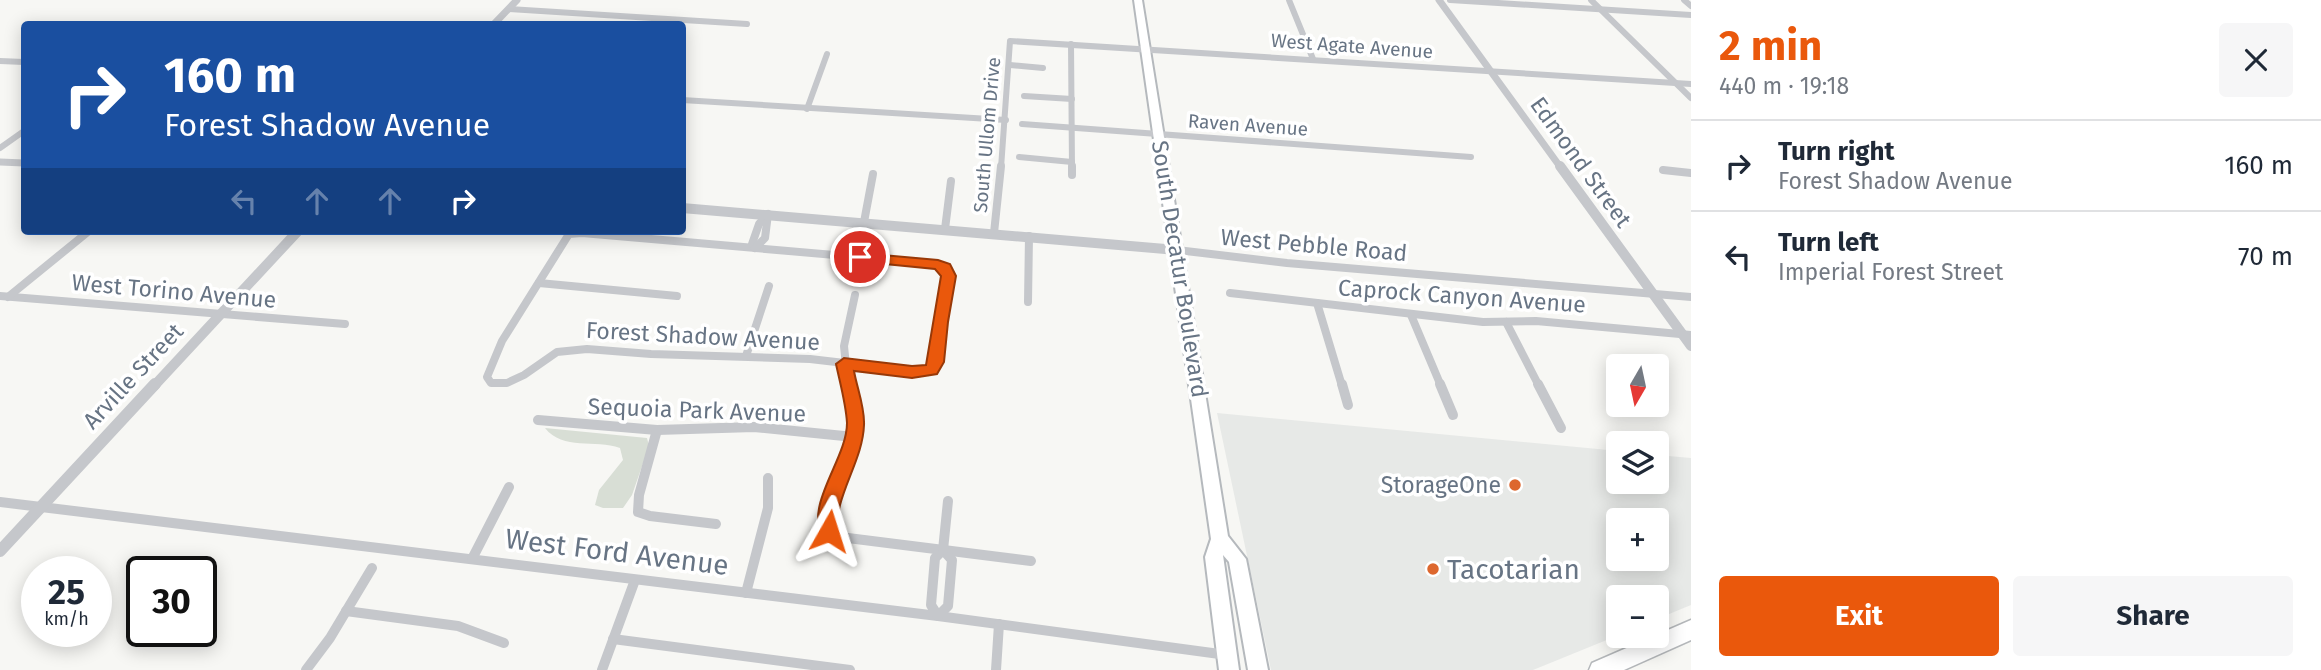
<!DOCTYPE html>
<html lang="en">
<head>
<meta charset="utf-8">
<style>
  :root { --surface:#fff; --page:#f6f6f7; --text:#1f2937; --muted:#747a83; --line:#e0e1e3; --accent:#ea580c }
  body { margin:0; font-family:"Fira Sans",sans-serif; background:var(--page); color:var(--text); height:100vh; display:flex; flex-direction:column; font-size:26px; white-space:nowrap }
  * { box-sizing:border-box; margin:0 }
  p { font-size:23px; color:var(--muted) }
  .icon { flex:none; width:38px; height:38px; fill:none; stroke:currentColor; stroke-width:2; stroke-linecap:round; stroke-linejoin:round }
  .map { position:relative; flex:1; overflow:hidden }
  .panel { display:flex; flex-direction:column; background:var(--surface); width:630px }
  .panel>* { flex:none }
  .hud { position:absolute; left:21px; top:21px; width:665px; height:214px; border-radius:7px; box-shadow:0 4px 18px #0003; background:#1a4fa0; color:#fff; overflow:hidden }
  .needle { width:46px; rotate:189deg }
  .fabs { position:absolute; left:1606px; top:354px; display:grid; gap:14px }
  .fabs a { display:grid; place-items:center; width:63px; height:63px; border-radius:7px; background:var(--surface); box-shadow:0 4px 18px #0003; font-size:35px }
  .speed { position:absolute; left:21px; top:556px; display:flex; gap:14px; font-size:35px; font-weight:700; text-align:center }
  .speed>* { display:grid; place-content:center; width:91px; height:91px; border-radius:50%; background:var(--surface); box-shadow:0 4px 18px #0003; line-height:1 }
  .speed small { font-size:18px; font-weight:400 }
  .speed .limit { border:4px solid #111; border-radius:10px; background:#fff; color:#111 }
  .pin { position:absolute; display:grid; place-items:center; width:60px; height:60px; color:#fff; margin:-30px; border:4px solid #fff; border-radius:50%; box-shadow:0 2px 7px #0007 }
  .me { position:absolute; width:77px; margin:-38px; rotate:6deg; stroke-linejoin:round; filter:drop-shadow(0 0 5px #0008) }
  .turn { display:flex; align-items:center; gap:24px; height:147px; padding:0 28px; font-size:32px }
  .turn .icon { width:91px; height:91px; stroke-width:2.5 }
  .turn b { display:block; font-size:49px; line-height:60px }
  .lanes { display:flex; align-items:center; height:66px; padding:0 28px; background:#0003; justify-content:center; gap:35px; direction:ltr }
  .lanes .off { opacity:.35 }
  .round { display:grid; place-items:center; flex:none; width:74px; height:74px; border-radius:7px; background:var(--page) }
  .summary { display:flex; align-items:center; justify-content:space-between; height:119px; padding:0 28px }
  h1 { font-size:42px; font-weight:700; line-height:52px; color:var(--accent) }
  .action { display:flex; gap:14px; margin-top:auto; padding:14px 28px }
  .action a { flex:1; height:80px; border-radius:7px; background:var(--accent); color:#fff; font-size:28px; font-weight:700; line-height:80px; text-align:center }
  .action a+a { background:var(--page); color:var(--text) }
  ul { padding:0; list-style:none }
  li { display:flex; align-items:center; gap:21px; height:91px; padding:0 28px; border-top:2px solid var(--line) }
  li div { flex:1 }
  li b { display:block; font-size:26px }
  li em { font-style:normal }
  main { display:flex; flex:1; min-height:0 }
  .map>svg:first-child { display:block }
  .built { fill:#e7e9e7; fill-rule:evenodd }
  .green { fill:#d8ded5 }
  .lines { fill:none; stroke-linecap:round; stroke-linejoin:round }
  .primary-casing { stroke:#b5b9bd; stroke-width:4 }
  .trunk-casing { stroke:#b5b8bb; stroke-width:3 }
  .minor-far2 { stroke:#c5c7cb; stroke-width:6 }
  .minor-far1 { stroke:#c5c7cb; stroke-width:8 }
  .minor { stroke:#c5c7cb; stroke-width:10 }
  .tertiary-far2 { stroke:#c5c7cb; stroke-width:7 }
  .tertiary-far1 { stroke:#c5c7cb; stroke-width:10 }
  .tertiary { stroke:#c5c7cb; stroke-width:12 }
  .primary { fill:#fff; fill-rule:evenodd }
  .trunk { fill:#fff; fill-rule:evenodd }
  .route { fill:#ea580c; stroke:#983908; stroke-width:2 }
  .poi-dot { fill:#dd672e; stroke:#fff; stroke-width:2.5 }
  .labels { text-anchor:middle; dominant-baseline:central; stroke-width:7; stroke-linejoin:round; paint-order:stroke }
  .far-street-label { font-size:19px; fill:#677484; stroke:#fff }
  .street-label { font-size:23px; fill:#677484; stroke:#fff }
  .poi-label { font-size:23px; fill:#677484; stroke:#fff; text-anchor:end }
  .near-street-label { font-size:28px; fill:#677484; stroke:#fff }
  .near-poi-label { font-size:28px; fill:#677484; stroke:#fff; text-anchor:start }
</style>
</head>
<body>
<main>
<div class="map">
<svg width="1691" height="670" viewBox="0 0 1691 670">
  <rect width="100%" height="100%" fill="#f7f7f4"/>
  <path class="built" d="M1217,413L1619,451V481H1657V455L1691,458V605L1657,619V597H1619V635L1533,670H1271ZM1619,520H1657V558H1619Z"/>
  <path class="green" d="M545,428L647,438L649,446L632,495L623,508H603L595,505L599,490L623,460L620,448C595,439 563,451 545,428Z"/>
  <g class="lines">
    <defs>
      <polygon id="primary" points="1134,0 1142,0 1228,536 1246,559 1268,670 1248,670 1229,562 1223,555 1239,670 1219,670 1205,557 1211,539"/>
      <polygon id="trunk" points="1691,620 1691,640 1624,670 1589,670 1592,663"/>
    </defs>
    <use href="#primary" class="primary-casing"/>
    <use href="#trunk" class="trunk-casing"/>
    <g class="minor-far2">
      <polyline points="1289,0 1313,59"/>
      <polyline points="1450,0 1691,15"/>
      <polyline points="1591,0 1691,98"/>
      <polyline points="1684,0 1691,6"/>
      <polyline points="509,9 747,24"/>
      <polyline points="1071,44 1072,168"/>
      <polyline points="0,61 24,62"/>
      <polyline points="1010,65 1043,68"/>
      <polyline points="1024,96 1072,99"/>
      <polyline points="682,100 1006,120"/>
      <polyline points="807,109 827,54"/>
      <polyline points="1022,124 1471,157"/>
      <polyline points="0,148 24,131"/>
      <polyline points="1019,157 1072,162"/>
      <polyline points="1001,168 1010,41 1691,84"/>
    </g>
    <g class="minor-far1">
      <polyline points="1072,166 1072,175"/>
      <polyline points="1663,170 1691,173"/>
      <polyline points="864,222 873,174"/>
      <polyline points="945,229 951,181"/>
      <polygon points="582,233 938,264 945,267 949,276 936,362 931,370 922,372 810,359 651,354 587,349 557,352 524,375 507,383 491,383 487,377 502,341 569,234"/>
      <polyline points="994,233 1001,166"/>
      <polyline points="755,248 752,244 759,224 768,214"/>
      <polyline points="755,248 765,238 768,214"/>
      <polyline points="1177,250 1287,263 1691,297"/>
      <polyline points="539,283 677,296"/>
      <polyline points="1230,293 1483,322 1536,321 1691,335"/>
      <polyline points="0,296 345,324"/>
      <polyline points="8,297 89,231"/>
      <polyline points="1028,302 1029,236"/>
      <polyline points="1317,303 1342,386"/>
      <polyline points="1411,315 1441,386"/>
      <polyline points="1506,322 1539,386"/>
      <polyline points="746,356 769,286"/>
      <polyline points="848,386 844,346 855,295"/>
    </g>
    <g class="minor">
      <path d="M848,384C851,399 855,413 854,428C852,464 829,494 829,531L840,537L1031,561"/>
      <polyline points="1342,384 1348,405"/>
      <polyline points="1440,384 1453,415"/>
      <polyline points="1538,384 1561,428"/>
      <polyline points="538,420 657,430 754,427 854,437"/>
      <polyline points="657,430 639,495 638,512 650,516 716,524"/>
      <polyline points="0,502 938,616 1227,655"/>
      <polygon points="943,550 952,560 948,606 938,616 931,605 935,558"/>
      <polyline points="943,550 948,501"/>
      <polyline points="472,559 509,487"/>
      <polyline points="746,593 768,508 768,478"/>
      <polyline points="346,611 458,626 504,643"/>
      <polyline points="613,639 850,670"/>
      <polyline points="306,670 330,638 372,568"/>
      <polyline points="602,670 635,580"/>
      <polyline points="996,670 999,624"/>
    </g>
    <g class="tertiary-far2">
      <polyline points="1439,0 1561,168"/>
      <polyline points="494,24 517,0"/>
      <polyline points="0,162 24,163"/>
    </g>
    <g class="tertiary-far1">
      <polyline points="1560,166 1691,346"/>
      <polyline points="682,208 1177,250"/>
      <polyline points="154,386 298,231"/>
    </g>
    <polyline class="tertiary" points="0,551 155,384"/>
    <use href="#primary" class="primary"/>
    <use href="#trunk" class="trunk"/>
  </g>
  <path class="route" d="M860,253L938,260L950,264L956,276L948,322L944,362L937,374L912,378L854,371C857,388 865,408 864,425C863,453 847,478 840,505C837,516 841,527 836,537L829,539L822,537C805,503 847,459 847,423C846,404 840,383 836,364L844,358L912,366L926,365L941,276L935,269L855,261L853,257L855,254Z"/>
  <g class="poi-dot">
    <circle cx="1515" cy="485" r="7"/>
    <circle cx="1433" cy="569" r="7"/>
  </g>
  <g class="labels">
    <g class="far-street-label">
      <text transform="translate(1352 46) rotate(4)">West Agate Avenue</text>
      <text transform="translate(1248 125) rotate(4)">Raven Avenue</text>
      <text transform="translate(987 135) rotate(-85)">South Ullom Drive</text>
    </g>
    <g class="street-label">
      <text transform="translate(1581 162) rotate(54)">Edmond Street</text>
      <text transform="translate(1314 245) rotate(5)">West Pebble Road</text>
      <text transform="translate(1180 269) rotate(81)">South Decatur Boulevard</text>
      <text transform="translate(174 291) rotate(5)">West Torino Avenue</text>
      <text transform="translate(1462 296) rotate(4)">Caprock Canyon Avenue</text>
      <text transform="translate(703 336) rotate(3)">Forest Shadow Avenue</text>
      <text transform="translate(133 376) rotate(-47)">Arville Street</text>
      <text transform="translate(697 410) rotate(2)">Sequoia Park Avenue</text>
    </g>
    <g class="poi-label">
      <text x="1501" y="485">StorageOne</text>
    </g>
    <g class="near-street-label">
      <text transform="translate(617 552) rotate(7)">West Ford Avenue</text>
    </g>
    <g class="near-poi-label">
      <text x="1447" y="569">Tacotarian</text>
    </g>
  </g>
</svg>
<div class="fabs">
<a><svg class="needle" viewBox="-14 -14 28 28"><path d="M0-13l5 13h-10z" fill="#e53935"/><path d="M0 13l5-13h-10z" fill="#747a83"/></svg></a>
<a><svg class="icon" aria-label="layers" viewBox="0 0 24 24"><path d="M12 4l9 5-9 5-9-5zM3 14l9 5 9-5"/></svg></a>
<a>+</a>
<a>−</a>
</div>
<div class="speed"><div>25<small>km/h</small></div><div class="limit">30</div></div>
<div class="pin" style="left:860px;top:257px;background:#d93025"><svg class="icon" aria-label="arrive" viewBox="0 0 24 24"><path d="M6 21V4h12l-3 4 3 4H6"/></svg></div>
<svg class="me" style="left:829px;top:531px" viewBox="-20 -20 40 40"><path d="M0-17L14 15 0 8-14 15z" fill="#ea580c" stroke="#fff" stroke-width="4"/></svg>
<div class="hud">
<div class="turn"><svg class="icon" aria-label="right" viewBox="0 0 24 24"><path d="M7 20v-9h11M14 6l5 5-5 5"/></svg><div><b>160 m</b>Forest Shadow Avenue</div></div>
<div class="lanes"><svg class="icon off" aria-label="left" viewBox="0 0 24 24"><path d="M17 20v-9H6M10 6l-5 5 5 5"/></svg><svg class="icon off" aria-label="ahead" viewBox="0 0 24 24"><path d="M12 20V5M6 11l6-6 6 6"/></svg><svg class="icon off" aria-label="ahead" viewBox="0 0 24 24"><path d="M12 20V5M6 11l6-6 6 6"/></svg><svg class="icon" aria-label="right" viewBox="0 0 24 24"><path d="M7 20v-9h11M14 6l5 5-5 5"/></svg></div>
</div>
</div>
<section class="panel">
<div class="summary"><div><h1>2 min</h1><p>440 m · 19:18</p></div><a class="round"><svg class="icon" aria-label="close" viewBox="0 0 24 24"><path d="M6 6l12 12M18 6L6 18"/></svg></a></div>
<ul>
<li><svg class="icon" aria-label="right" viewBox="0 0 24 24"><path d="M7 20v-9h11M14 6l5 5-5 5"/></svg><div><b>Turn right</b><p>Forest Shadow Avenue</p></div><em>160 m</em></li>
<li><svg class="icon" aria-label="left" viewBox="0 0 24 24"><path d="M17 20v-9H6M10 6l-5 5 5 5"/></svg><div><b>Turn left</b><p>Imperial Forest Street</p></div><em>70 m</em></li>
</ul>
<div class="action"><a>Exit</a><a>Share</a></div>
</section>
</main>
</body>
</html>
